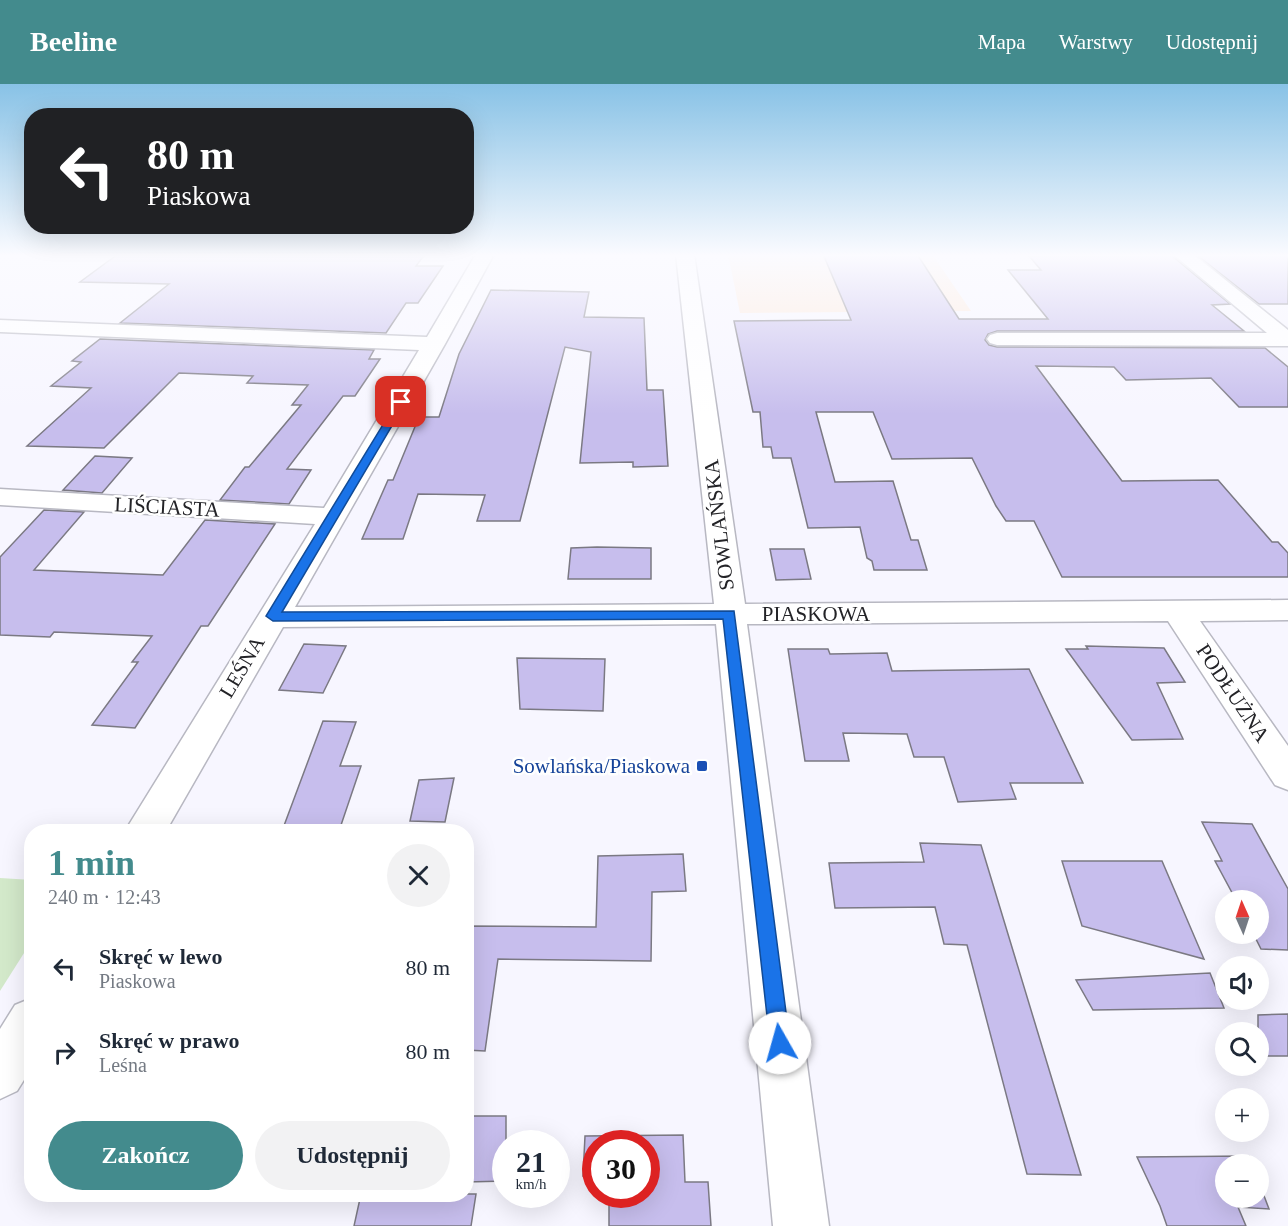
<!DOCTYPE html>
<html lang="pl">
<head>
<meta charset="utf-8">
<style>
  :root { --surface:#fff; --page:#f2f2f3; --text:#1f2937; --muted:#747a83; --accent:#438b8d }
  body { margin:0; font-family:"Times New Roman",serif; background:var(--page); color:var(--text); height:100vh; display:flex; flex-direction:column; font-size:22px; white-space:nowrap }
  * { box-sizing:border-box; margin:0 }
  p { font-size:20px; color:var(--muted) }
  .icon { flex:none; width:33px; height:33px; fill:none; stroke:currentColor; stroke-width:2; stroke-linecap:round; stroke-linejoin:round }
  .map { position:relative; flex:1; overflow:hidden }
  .drawer { position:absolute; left:24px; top:740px; width:450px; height:378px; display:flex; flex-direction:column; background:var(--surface); border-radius:24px; box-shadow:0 6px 24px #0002 }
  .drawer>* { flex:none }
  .guide { position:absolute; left:24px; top:24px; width:450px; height:126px; border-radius:24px; box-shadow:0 6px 24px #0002; background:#202124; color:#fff; overflow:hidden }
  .needle { width:39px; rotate:357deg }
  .buttons { position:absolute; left:1215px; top:806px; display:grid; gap:12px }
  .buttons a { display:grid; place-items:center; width:54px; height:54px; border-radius:50%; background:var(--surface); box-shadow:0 6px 24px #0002; font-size:30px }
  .speed { position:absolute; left:492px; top:1046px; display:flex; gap:12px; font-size:30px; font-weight:700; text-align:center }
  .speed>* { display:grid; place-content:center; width:78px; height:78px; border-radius:50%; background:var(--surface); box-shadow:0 6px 24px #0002; line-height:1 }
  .speed small { font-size:15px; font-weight:400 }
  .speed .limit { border:9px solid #d22; background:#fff; color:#111 }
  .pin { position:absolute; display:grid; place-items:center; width:51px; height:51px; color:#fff; margin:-26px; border-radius:12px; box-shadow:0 3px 9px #0006 }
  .me { position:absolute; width:66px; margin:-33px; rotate:353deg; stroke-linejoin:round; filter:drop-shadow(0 0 4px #0008) }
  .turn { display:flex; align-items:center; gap:21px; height:126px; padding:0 24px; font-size:27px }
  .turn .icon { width:78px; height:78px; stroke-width:2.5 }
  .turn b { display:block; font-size:42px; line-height:51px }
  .round { display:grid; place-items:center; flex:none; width:63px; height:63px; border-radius:32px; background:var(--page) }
  .summary { display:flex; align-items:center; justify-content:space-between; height:102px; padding:0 24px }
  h1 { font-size:36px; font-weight:800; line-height:45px; color:var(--accent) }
  .action { display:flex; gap:12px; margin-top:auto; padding:12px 24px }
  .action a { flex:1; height:69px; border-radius:36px; background:var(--accent); color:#fff; font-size:24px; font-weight:800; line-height:69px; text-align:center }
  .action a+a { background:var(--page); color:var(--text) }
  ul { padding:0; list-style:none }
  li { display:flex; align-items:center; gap:18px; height:84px; padding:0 24px }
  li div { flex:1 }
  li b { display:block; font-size:22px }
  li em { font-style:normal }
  header { display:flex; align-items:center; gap:36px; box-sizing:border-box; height:84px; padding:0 30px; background:var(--accent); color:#fff }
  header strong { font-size:28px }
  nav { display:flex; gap:33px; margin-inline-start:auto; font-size:21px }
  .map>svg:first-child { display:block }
  .commercial { fill:#fee9da }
  .green { fill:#d3e9ca }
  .building { fill:#c7beed; stroke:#7b7983; stroke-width:1.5 }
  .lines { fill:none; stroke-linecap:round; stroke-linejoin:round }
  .street-casing { stroke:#b8b8c2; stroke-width:3 }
  .street { fill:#fff; fill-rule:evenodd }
  .route { fill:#1a73e8; stroke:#114b97; stroke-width:1.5 }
  .transit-dot { fill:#1a4fb4; stroke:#fff; stroke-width:2 }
  .labels { text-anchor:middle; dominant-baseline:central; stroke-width:5; stroke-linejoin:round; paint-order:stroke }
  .street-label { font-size:21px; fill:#232327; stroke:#fff }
  .transit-label { font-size:21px; fill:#164399; stroke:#fff; text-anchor:end }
</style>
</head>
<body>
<header>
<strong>Beeline</strong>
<nav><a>Mapa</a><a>Warstwy</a><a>Udostępnij</a></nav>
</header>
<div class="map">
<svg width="1288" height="1142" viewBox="0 0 1288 1142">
  <rect width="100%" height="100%" fill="#f7f6ff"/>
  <polygon class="commercial" points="728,170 932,170 971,227 740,229"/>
  <polygon class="green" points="0,794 32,796 31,858 0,907"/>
  <g class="building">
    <polygon points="118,170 425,170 416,182 443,182 418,219 406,219 386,249 120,239 169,200 80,198"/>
    <polygon points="823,170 917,170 959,235 1048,235 1008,186 1041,186 1029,172 1171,171 1230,220 1212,221 1244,247 997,247 988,250 985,256 989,261 997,263 1265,264 1288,283 1288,323 1239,323 1211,294 1126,296 1114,283 1036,282 1122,397 1218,396 1272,458 1278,458 1288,469 1288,493 1062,493 1034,437 1006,437 996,422 972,374 892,375 873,328 816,328 835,398 893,397 911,456 918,456 927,486 874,486 872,477 867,474 860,443 808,444 791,374 773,374 771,363 763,363 760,328 753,328 734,237 851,236"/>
    <polygon points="1197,171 1288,171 1288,220 1259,220"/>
    <polygon points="491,206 589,208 584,233 644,234 647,306 663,306 668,382 633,383 633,378 580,379 591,268 565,263 520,437 477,437 485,411 418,410 403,455 362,455 388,396 393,396 419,333 439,333 459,270"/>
    <polygon points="100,255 374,266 369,275 380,275 355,312 343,312 287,385 311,386 289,420 220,416 245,383 249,383 301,321 292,321 308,301 247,299 253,292 179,289 104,364 27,362 91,304 51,302 81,278 72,277"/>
    <polygon points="95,372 132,374 102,409 63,406"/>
    <polygon points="44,426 84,428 34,486 163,491 205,436 275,440 208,542 201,542 135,644 92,641 138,578 132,578 152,552 54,548 50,553 0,551 0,473"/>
    <polygon points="597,463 651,464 651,495 568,495 571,464"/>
    <polygon points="770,465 804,465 811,495 776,496"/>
    <polygon points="304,560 346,562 323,609 279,606"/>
    <polygon points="1086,562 1164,564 1185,598 1157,599 1183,655 1132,656 1066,565 1088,565"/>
    <polygon points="788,565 828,565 830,570 887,569 892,587 1029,585 1083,699 1010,699 1016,715 958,718 944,673 914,673 907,650 843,649 849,677 805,677"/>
    <polygon points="517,574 605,575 603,627 520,625"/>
    <polygon points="323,637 356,638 340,682 361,682 339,747 282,747"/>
    <polygon points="454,694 445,738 410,737 419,696"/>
    <polygon points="1202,738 1252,740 1288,805 1288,866 1261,865 1253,849 1258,849 1258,816 1236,816 1215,777 1222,777"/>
    <polygon points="920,759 981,761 1081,1091 1027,1090 967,861 944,860 935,823 835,824 829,779 924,778"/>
    <polygon points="683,770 686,807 652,808 651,877 498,875 485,967 466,966 466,842 596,843 598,772"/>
    <polygon points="1062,777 1162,777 1204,875 1082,842"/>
    <polygon points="1210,889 1224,924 1093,926 1076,896"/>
    <polygon points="1288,930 1288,972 1258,972 1258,931"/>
    <polygon points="466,1032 506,1032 506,1097 466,1098"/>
    <polygon points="683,1051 685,1098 708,1098 711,1142 609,1142 609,1110 646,1110 646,1059 596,1059 596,1092 583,1092 585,1052"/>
    <polygon points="1249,1072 1252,1080 1226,1080 1226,1113 1258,1113 1258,1096 1269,1125 1238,1123 1246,1142 1167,1142 1160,1122 1137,1073"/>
    <polygon points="361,1110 476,1110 471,1142 354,1142"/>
  </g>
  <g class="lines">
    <defs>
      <g id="street">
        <polygon points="476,170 494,170 445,260 295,523 714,520 676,170 694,170 745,520 1288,516 1288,536 1200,537 1288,662 1288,706 1275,701 1168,537 747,540 829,1142 773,1142 716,540 283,543 166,747 125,747 315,440 0,421 0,405 324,424 419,266 0,248 0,236 427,253"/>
        <polygon points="1173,170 1193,170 1288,246 1288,262 997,261 990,259 987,255 990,251 997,249 1267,249"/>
        <polygon points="32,914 32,983 17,1007 0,1015 0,945 15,921"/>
      </g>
    </defs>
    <use href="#street" class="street-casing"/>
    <use href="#street" class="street"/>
  </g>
  <linearGradient id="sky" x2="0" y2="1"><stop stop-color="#88c2e6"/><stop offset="0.52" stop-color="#fbfbff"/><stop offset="1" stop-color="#fbfbff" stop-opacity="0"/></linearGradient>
  <rect width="1288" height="330" fill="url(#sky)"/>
  <polygon class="route" points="398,316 406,318 282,528 734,527 790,959 787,966 780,969 773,966 770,959 723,535 273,537 266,532"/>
  <rect class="transit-dot" x="696" y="676" width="12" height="12" rx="3"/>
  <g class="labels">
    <g class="street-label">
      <text transform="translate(167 423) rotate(3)">LIŚCIASTA</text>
      <text transform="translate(719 441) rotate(-97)">SOWLAŃSKA</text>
      <text x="816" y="530">PIASKOWA</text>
      <text transform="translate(242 583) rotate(-59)">LEŚNA</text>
      <text transform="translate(1233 609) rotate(56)">PODŁUŻNA</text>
    </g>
    <g class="transit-label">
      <text x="690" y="682">Sowlańska/Piaskowa</text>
    </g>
  </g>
</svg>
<div class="buttons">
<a><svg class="needle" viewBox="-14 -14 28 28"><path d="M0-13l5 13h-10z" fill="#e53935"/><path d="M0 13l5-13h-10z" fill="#747a83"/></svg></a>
<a><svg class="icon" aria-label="sound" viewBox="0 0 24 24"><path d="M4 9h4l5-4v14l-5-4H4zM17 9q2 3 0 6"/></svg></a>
<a><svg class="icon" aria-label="search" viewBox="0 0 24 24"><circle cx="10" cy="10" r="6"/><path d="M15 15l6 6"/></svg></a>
<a>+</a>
<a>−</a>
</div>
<div class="speed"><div>21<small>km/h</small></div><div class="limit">30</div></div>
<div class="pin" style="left:401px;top:318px;background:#d93025"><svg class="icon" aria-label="arrive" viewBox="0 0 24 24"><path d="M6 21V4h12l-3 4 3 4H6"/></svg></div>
<svg class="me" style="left:780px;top:959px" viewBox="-20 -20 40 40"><circle r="19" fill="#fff"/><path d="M0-13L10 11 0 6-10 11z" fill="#1a73e8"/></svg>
<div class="guide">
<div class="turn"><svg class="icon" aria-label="left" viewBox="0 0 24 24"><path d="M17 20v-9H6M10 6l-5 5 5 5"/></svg><div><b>80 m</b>Piaskowa</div></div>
</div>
<section class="drawer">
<div class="summary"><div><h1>1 min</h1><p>240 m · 12:43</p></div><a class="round"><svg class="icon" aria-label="close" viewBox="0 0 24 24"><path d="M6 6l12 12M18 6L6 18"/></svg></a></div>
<ul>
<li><svg class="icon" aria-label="left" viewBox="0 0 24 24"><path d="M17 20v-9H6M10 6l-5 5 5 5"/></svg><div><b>Skręć w lewo</b><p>Piaskowa</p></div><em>80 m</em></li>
<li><svg class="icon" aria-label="right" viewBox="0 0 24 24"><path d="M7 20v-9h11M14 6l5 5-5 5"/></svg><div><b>Skręć w prawo</b><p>Leśna</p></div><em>80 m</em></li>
</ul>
<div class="action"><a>Zakończ</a><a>Udostępnij</a></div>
</section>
</div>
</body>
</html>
